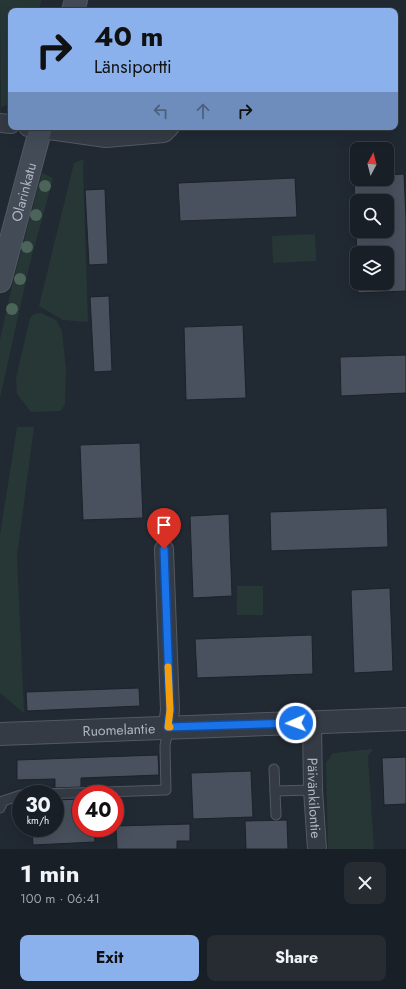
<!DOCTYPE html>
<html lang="en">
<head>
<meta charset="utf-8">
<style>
  :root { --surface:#191f26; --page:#262c32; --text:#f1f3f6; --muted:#9fa2a7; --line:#373d43; --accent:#8ab1eb }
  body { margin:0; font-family:Jost,sans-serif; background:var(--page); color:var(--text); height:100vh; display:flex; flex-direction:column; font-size:15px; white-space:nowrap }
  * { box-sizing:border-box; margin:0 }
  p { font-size:13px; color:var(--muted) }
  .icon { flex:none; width:22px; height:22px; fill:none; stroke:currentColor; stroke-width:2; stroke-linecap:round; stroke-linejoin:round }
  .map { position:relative; height:849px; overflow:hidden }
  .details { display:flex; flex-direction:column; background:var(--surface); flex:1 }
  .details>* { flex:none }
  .banner { position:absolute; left:8px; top:8px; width:390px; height:122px; border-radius:8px; box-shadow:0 4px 16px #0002,0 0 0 1px var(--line); background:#8ab1eb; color:#111; overflow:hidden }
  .needle { width:26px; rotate:7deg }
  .buttons { position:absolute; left:350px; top:142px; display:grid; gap:8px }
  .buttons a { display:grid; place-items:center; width:44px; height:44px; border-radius:8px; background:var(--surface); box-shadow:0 4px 16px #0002,0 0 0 1px var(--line); font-size:20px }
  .speed { position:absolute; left:12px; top:785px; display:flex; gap:8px; font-size:20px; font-weight:700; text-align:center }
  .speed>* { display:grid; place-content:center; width:52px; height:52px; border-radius:50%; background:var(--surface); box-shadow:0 4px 16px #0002,0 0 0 1px var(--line); line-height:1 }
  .speed small { font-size:10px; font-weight:400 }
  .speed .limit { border:6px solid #d22; background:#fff; color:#111 }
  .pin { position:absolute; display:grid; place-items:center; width:34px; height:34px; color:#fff; margin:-41px -17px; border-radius:50% 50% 50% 0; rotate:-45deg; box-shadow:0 0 4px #0007 }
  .pin .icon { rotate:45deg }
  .me { position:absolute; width:44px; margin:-22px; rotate:268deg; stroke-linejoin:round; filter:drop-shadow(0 0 3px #0008) }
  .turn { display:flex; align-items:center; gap:14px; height:84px; padding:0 20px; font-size:18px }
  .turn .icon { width:52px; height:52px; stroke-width:2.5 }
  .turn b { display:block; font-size:28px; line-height:34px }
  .lanes { display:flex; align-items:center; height:38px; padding:0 20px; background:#0003; justify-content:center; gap:20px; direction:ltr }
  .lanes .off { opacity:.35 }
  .round { display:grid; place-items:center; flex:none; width:42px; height:42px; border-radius:8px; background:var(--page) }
  .overview { display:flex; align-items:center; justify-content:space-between; height:68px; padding:0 20px }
  h1 { font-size:24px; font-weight:700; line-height:30px }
  .primary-button { display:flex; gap:8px; margin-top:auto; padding:8px 20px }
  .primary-button a { flex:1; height:46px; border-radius:8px; background:var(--accent); color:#111; font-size:16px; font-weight:700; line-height:46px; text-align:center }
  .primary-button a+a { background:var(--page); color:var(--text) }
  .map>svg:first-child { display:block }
  .green { fill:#263736 }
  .building { fill:#48515d; stroke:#1c222b; fill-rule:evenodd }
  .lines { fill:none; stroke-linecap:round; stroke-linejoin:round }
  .service-casing { stroke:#525962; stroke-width:11 }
  .minor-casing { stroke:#525962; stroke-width:20 }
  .tertiary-casing { stroke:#525962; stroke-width:24 }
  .secondary-casing { stroke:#525962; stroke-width:24 }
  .service { stroke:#343b44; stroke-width:9 }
  .minor { stroke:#343b44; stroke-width:18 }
  .tertiary { stroke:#343b44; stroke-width:22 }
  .secondary { stroke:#434b57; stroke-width:22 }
  .tree { fill:#4c6459 }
  .route-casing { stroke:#114b97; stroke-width:10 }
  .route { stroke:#1a73e8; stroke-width:7 }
  .slow { stroke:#f59e0b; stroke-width:7 }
  .labels { text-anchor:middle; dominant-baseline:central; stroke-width:3.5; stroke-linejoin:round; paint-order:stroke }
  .street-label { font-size:14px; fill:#aeb6c1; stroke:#1a2028 }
</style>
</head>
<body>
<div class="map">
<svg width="406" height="849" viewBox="0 0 406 849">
  <rect width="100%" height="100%" fill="#212933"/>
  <g class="green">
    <polygon points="0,0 41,0 39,11 11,11 11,102 1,108"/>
    <polygon points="84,159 83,167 88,322 63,320 39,306 74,163"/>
    <polygon points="42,173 53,178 52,182 29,267 0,398 0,339 14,278"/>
    <polygon points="315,234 316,261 273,263 272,236"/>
    <polygon points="41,313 56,320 62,331 66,370 65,404 61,411 31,412 17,394 16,378 30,318 34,314"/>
    <polygon points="17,427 34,427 17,556 24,713 0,693 0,535"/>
    <rect x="237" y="586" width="26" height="29"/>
    <polygon points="373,749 368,756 374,849 328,849 326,763 333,753"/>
  </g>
  <g class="building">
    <path d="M404,174L406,219V291L358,293V283H387V253H357V257L354,176H357V179H387V175ZM357,201H387V231H357Z"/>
    <polygon points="295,178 297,217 180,221 178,183"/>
    <polygon points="105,189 108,264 89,265 85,190"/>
    <polygon points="109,296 112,371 94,372 90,297"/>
    <polygon points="243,325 246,398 186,400 184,327"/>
    <polygon points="406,355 406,393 341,396 340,357"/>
    <polygon points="140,443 143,518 83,520 80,445"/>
    <polygon points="387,508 388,547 271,551 270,512"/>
    <polygon points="229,514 232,596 193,598 190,516"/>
    <polygon points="390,588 393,671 354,673 351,590"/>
    <polygon points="312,635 313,674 197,678 195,639"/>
    <polygon points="139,688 140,706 27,711 26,692"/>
    <polygon points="158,755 159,775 81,778 81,787 55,788 55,779 17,780 17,760"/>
    <polygon points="406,757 406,804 384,805 382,758"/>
    <polygon points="251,771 253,817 193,819 191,773"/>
    <polygon points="81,799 81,828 94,828 95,842 33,845 32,828 55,828 55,800"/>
    <polygon points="287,820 288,849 246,849 245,821"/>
    <polygon points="190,824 190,841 177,841 177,849 117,849 116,826"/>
  </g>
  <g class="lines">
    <defs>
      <g id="service">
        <polyline points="274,769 276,815"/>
        <polyline points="275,791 313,790"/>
        <polyline points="42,794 166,790 165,746 168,728"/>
        <polyline points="0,808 3,801 21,795"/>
      </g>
      <g id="minor">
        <polyline points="0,123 11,124"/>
        <polyline points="28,127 106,138 164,133 170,127"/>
        <polyline points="164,549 170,710 168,727"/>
        <path id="s1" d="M312,722L313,790L317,849"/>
      </g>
      <g id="tertiary">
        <path id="s2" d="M0,734L406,719"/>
      </g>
      <g id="secondary">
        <polyline points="73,11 76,0"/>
        <path id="s3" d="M0,281L41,127"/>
      </g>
    </defs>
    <use href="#service" class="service-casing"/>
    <use href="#minor" class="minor-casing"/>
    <use href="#tertiary" class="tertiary-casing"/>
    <use href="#secondary" class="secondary-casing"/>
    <use href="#service" class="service"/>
    <use href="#minor" class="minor"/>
    <use href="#tertiary" class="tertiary"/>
    <use href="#secondary" class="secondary"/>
  </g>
  <g class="tree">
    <circle cx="45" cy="186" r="6"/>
    <circle cx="36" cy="215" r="6"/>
    <circle cx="27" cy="247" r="6"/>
    <circle cx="20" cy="279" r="6"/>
    <circle cx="12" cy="309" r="6"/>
  </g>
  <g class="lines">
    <defs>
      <polyline id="route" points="164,549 170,710 168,727 296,723"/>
    </defs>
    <use href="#route" class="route-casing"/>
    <use href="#route" class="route"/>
    <polyline class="slow" points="168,667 170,710 168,727 170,727"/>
  </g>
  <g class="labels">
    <g class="street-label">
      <text stroke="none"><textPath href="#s3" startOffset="92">Olarinkatu</textPath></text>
      <text stroke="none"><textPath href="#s2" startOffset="119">Ruomelantie</textPath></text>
      <text stroke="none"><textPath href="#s1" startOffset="76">Päivänkilontie</textPath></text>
    </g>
  </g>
</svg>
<div class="buttons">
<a><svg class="needle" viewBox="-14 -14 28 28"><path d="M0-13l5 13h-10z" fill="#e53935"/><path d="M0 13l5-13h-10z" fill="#9fa2a7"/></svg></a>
<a><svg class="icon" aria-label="search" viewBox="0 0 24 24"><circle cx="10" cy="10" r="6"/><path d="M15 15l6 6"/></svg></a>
<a><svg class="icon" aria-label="layers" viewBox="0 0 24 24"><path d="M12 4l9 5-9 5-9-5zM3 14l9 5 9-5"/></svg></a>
</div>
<div class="speed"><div>30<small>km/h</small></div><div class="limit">40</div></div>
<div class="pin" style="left:164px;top:549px;background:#d93025"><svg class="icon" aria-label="arrive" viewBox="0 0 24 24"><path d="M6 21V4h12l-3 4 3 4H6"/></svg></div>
<svg class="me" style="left:296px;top:723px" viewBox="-20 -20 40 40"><circle r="17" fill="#1a73e8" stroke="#fff" stroke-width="3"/><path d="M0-11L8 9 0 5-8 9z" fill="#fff"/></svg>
<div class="banner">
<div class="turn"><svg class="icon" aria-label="right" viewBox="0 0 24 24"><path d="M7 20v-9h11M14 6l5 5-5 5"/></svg><div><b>40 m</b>Länsiportti</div></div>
<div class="lanes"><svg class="icon off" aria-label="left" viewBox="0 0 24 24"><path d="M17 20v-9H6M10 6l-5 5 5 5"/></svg><svg class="icon off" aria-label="ahead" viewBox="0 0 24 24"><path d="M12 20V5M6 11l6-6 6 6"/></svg><svg class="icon" aria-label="right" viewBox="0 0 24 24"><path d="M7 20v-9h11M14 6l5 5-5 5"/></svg></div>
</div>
</div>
<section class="details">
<div class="overview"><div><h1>1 min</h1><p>100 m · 06:41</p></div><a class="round"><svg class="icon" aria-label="close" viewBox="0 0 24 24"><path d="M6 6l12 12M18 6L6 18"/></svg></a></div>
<div class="primary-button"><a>Exit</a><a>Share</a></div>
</section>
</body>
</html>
